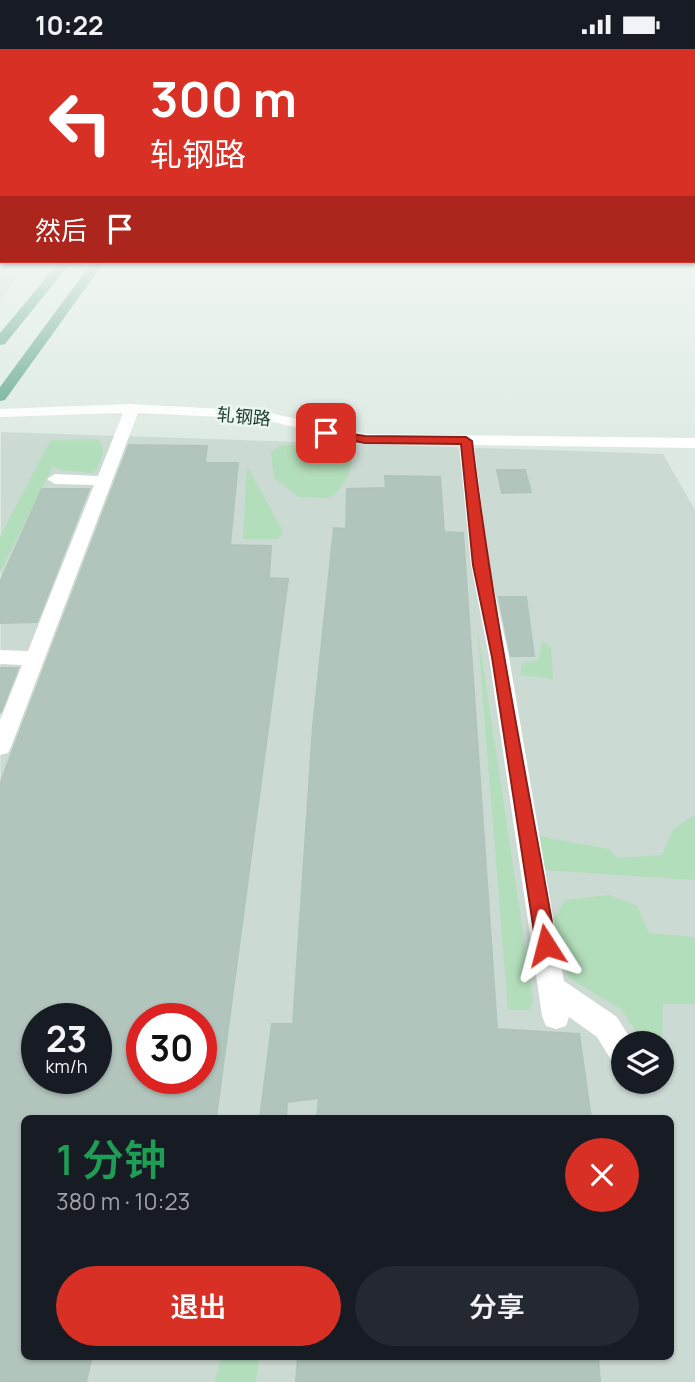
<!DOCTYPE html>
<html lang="zh">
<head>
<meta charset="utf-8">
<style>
  :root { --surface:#171b24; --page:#242831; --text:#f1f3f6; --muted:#9ea1a6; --accent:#d93025 }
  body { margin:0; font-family:Manrope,"Noto Sans SC",sans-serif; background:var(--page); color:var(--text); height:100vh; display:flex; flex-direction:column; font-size:26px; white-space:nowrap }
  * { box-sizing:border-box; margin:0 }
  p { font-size:23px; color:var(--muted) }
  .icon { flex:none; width:38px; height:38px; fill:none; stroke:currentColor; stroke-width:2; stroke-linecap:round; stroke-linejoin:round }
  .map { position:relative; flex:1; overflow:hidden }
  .panel { position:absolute; left:21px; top:1066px; width:653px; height:245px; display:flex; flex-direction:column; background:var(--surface); border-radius:10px; box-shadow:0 2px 5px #0004 }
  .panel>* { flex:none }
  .top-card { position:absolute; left:0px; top:0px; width:696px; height:214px; box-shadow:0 2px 5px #0004; background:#d93025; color:#fff; overflow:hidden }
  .tools { position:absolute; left:611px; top:982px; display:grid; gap:14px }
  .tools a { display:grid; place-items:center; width:63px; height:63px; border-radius:50%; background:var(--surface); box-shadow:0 2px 5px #0004; font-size:35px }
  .speed { position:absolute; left:21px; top:954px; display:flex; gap:14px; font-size:35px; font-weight:700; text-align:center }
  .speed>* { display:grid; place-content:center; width:91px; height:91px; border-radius:50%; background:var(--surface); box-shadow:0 2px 5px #0004; line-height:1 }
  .speed small { font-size:18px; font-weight:400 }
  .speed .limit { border:10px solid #d22; background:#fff; color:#111 }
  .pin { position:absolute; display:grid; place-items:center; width:60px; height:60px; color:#fff; margin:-30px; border-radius:14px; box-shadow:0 4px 10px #0006 }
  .me { position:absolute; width:77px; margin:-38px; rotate:351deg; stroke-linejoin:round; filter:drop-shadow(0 0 5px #0008) }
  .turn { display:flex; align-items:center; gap:24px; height:147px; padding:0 35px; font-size:32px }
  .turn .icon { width:91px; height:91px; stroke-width:2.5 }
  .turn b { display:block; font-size:49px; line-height:60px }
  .then { display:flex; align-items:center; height:66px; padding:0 35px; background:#0003; gap:14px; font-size:26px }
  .round { display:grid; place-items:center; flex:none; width:74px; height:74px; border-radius:37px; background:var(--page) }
  .summary { display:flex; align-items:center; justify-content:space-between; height:119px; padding:0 35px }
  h1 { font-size:42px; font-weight:600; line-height:52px; color:#1e9e55 }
  .button { display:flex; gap:14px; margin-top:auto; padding:14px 35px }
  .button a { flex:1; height:80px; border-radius:42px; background:var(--accent); color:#fff; font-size:28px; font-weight:600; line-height:80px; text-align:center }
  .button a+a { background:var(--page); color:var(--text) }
  .status { display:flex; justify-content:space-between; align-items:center; height:49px; padding:0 35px; background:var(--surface); direction:ltr }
  .status svg { height:19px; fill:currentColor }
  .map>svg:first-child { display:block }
  .built { fill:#cbdad2; fill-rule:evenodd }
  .green { fill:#b3debb }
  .building { fill:#b2c5bc; stroke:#afc4ba; stroke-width:2; fill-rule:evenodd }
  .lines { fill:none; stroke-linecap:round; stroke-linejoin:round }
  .minor { fill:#fff; fill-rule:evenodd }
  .major { fill:#5da48d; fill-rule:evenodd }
  .route { fill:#d93025; stroke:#8d1f18; stroke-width:2 }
  .labels { text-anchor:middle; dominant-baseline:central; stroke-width:5; stroke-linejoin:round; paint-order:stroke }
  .far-street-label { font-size:18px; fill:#1d3b31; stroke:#edf7f1 }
</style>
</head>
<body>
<div class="status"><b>10:22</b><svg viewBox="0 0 49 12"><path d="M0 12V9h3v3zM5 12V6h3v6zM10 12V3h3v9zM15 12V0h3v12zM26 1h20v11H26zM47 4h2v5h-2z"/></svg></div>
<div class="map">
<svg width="695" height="1333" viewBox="0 0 695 1333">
  <rect width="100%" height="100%" fill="#ddeae3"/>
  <g class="built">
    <polygon points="0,212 31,212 0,251"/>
    <path d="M1,383L663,405L695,461V1333H0ZM37,970H96V1029H37ZM142,970H201V1029H142ZM623,994H662V1032H623ZM24,1069H670V1307H24Z"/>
  </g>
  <g class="green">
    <path d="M97,390C109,401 100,412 94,424L61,421L53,417L0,524V487L51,391Z"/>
    <path d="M281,396L342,398L351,401C354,419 344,441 328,449L299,448L274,429L271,403Z"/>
    <polygon points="247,417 283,482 278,490 243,490"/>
    <polygon points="477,576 533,951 530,961 508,961"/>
    <polygon points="542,592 551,598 553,630 520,626 522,614 538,611"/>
    <polygon points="695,766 695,831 542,821 538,787 609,800 617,809 662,806 674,779"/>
    <polygon points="609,846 637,857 649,884 695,888 695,955 663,955 662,997 641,989 621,960 569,929 560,910 552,872 565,851"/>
    <polygon points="222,1307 259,1307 256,1333 214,1333"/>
  </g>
  <g class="building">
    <path d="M129,396L207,397L205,414H238L230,496L271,497L269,529L288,530L216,1069H24V1307H92L86,1333H0V735ZM37,970H96V1029H37ZM142,970H201V1029H142Z"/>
    <polygon points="497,421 525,421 531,443 502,444"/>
    <polygon points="385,427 440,428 444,483 463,484 497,980 579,985 591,1069 317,1069 319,1049 287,1053 286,1069 260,1069 272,975 293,975 313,677 334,479 346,480 347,440 386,439"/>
    <polygon points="42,440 89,440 37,573 0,574 0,533"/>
    <polygon points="499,548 526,548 534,607 511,607"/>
    <polygon points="0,619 18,619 1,663 0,663"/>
    <polygon points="298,1307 598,1307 600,1333 296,1333"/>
  </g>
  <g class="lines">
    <polygon class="minor" points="130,355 261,362 365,385 695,389 695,399 474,396 489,516 509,608 564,932 617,968 633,994 623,994 623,1018 613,1014 597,988 569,968 566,977 556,980 546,977 542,967 489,608 471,516 459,396 365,395 261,370 138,364 11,698 8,704 0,706 0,671 22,616 0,615 0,601 28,602 94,436 55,435 47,430 55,425 98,427 123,364 0,368 0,360"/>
    <g class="major">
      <polygon points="60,212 72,212 5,295 0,296 0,284"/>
      <polygon points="93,212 105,212 5,351 0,352 0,338"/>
    </g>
  </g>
  <linearGradient id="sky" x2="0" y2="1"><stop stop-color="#7dbfe1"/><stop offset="0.53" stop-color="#f0f6f2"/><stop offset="1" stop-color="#f0f6f2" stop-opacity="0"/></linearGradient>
  <rect width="695" height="399" fill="url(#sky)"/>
  <path class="route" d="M326,381L365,387L466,388L472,392C492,561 527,728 556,896L553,902L546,905L539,902L536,896L492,608L473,516L461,395L365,394L322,386L321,384Z"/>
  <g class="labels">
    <g class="far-street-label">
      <text transform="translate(244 367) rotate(5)">轧钢路</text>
    </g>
  </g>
</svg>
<div class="tools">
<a><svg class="icon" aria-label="layers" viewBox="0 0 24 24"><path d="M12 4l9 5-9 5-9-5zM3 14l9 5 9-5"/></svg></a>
</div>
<div class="speed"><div>23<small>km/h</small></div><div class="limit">30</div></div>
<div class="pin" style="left:326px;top:384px;background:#d93025"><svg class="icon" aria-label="arrive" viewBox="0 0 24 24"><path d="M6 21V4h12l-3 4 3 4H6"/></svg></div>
<svg class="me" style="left:546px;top:896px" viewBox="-20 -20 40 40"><path d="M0-17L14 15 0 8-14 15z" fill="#d93025" stroke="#fff" stroke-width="4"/></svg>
<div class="top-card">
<div class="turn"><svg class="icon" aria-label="left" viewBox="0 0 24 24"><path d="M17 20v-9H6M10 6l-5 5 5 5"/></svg><div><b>300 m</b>轧钢路</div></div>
<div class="then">然后<svg class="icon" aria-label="arrive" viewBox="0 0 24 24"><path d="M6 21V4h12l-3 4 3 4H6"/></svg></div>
</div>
<section class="panel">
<div class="summary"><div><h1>1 分钟</h1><p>380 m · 10:23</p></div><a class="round" style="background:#d93025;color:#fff"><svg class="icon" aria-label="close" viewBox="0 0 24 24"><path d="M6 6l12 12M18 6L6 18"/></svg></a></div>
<div class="button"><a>退出</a><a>分享</a></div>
</section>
</div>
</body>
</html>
